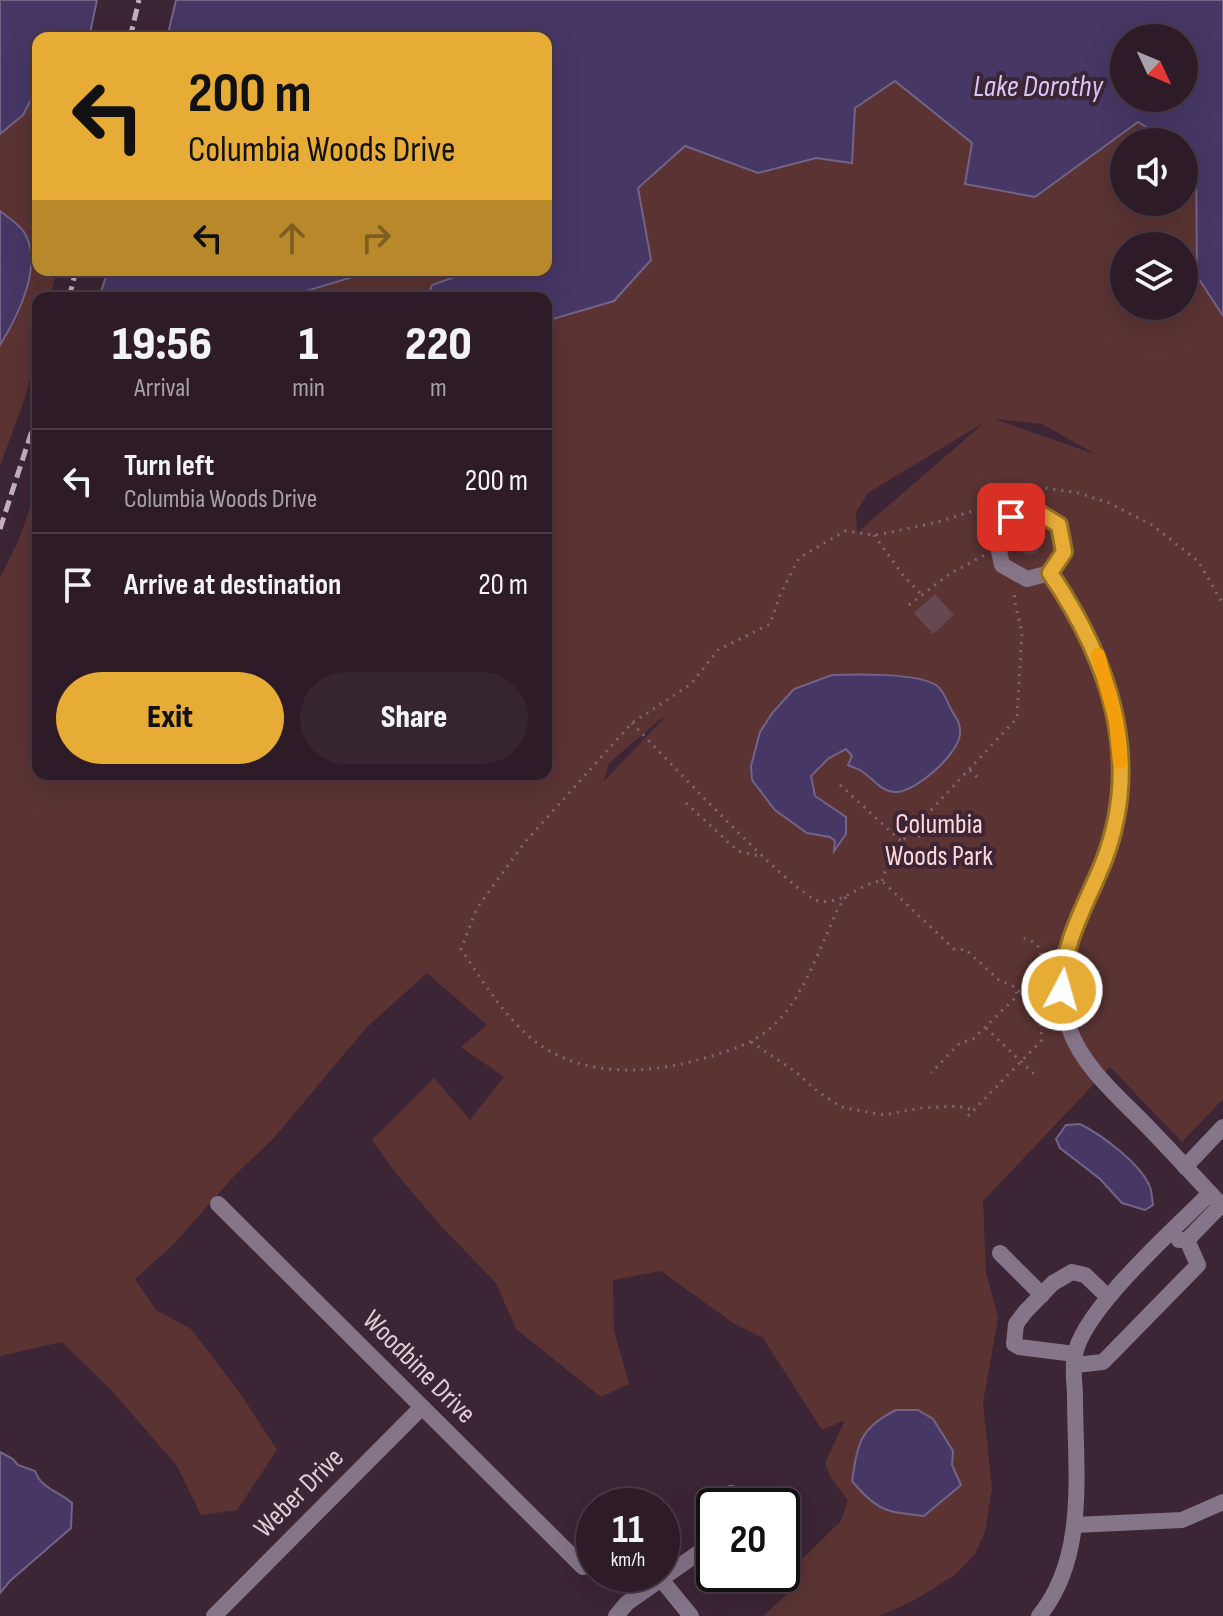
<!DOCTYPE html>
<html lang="en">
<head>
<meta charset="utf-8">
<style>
  :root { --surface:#2d1c28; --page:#352530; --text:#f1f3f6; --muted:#a7a1a8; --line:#483a45; --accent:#e6ac36 }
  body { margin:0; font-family:"Sofia Sans Condensed",sans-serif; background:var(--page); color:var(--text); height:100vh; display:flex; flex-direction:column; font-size:30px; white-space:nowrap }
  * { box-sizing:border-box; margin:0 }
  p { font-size:26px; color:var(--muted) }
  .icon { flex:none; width:44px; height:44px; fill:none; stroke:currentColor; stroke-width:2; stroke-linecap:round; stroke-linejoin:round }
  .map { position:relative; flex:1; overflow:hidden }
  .side { position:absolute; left:32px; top:292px; width:520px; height:488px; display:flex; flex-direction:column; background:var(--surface); border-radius:16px; box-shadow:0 8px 32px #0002,0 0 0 2px var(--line) }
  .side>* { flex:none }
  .hud { position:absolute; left:32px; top:32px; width:520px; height:244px; border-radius:16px; box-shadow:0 8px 32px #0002,0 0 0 2px var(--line); background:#e6ac36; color:#111; overflow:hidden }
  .needle { width:52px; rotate:134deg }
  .fabs { position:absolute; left:1110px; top:24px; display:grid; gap:16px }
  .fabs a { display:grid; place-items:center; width:88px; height:88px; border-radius:50%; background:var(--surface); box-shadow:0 8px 32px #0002,0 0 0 2px var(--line); font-size:40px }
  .speed { position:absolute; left:576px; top:1488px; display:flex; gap:16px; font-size:40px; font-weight:700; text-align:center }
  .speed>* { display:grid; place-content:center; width:104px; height:104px; border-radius:50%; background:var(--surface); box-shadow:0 8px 32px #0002,0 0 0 2px var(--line); line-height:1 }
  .speed small { font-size:20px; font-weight:400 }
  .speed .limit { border:4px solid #111; border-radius:12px; background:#fff; color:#111 }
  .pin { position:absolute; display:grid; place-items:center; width:68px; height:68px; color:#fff; margin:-34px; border-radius:16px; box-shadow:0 4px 12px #0006 }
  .me { position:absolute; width:88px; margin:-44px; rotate:6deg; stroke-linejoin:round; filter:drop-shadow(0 0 6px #0008) }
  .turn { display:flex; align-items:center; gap:28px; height:168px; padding:0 24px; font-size:36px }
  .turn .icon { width:104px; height:104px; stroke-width:2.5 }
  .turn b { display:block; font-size:56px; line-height:68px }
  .lanes { display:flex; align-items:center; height:76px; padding:0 24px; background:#0003; justify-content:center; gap:40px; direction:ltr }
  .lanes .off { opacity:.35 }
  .eta { display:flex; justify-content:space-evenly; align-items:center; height:136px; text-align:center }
  .eta b { font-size:48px; font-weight:800; line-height:56px }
  .button { display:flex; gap:16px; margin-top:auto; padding:16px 24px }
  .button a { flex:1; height:92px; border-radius:48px; background:var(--accent); color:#111; font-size:32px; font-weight:800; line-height:92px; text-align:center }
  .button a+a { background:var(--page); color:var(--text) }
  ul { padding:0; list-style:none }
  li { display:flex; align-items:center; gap:24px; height:104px; padding:0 24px; border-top:2px solid var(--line) }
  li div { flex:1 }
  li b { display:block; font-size:30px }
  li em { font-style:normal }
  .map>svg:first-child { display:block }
  .green { fill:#5b3333; fill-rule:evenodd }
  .water { fill:#463765; stroke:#736487; stroke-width:2; fill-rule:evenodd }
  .building { fill:#654851 }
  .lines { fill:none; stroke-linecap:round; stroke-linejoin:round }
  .path { stroke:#7c6875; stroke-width:3; stroke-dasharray:2 6; stroke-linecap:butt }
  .minor { stroke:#847589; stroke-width:16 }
  .rail { stroke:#c1b1bb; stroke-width:5; stroke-dasharray:12 6; stroke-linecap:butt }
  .route-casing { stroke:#967023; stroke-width:20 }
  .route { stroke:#e6ac36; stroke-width:14 }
  .slow { stroke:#f59e0b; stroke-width:14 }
  .labels { text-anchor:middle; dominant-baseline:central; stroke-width:8; stroke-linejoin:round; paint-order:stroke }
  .park-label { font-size:28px; fill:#fed7d6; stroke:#3c2535 }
  .street-label { font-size:28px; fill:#ddced7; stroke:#3c2535 }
  .water-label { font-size:30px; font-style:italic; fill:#d5c8f6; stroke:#3c2535 }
</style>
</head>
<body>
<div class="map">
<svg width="1223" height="1616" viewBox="0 0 1223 1616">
  <rect width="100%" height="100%" fill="#3c2535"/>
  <g class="green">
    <path d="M895,81L973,143L965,183L1035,197L1138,122L1170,142H1124V202H1184V151L1196,159L1197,276L1223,316V1099L1182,1142L1110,1067L983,1201L986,1272L998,1318L983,1403L992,1489L985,1532L975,1554L955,1575L913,1601L879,1616H763L797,1585L800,1576L794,1567L841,1521L848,1500L831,1478L825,1463L845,1420L822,1430L763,1338L733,1323L661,1271L613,1280L614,1330L629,1384L601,1397L516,1329L496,1283L440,1225L395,1172L372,1140L434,1078L470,1120L504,1077L461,1047L487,1025L427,973L366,1028L273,1139L236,1174L173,1245L135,1279L156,1310L191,1329L240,1393L277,1450L237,1510L201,1515L177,1466L113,1392L62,1342L0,1356V578L19,539L38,484V774H546V321L614,301L651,260L638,188L685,145L758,173L817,157L851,163L855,108ZM1124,246H1184V306H1124ZM995,419L1042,424L1097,455ZM985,422L858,532L857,531L856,512L868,493ZM663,717L664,718L604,781L609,763Z"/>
    <polygon points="38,86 38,270 57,270 50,298 38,298 38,347 25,398 0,466 0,345 17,318 28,286 23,230 0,211 0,134 23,115"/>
    <polygon points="376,270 474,270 432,285 428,298 283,298"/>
  </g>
  <g class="water">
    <polygon points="0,0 97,0 89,38 38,38 38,86 23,115 0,134"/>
    <path d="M176,0H1223V316L1197,276L1196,159L1184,151V142H1170L1138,122L1035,197L965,184L972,143L895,81L855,108L852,163L816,158L758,173L685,146L638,188L651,260L614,301L546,321V298H428L432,285L474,270H546V38H167ZM1184,38V98H1124V38Z"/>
    <path d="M0,211C7,217 19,224 24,232C44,265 18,316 0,345Z"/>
    <polygon points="108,270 376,270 283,298 104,298 101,292"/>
    <path d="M832,675C855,674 918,673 936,685C942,689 946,698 949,705C953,715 961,721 960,733C960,753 916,792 896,792C880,792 872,777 860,770C856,768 852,767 848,765L852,756L846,749L829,758L811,776L815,796L846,817V834L834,851L835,841L830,837L807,833L775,810L752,780L751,766L760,732L773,712L794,689Z"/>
    <path d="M1080,1124C1102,1135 1141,1164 1150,1187C1152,1192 1152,1200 1153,1205L1145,1210L1122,1203L1100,1179L1060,1148L1056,1139L1066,1125Z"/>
    <path d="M896,1410H918L933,1419L953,1451L952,1465L961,1485L924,1516C886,1512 877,1511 852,1481C858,1442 860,1428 896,1410Z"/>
    <path d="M0,1452L13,1459L18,1465L35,1471C42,1490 58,1490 72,1503L71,1528L10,1581L0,1593Z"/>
  </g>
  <g class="building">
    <circle cx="1029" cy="544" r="11"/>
    <polygon points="935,594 954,615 933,634 914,613"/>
  </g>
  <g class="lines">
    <g class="path">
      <polyline points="874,535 903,575 921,594"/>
      <polyline points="909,605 948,575 984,555"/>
      <path d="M632,723C658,750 795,897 819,901C843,905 859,883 882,881L954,949L966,950L999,980L1015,987L1017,994L1014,999L973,1039L960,1043L931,1073"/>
      <polyline points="970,770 977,777"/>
      <polyline points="840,785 902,842"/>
      <polyline points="686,803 738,851 763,857"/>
      <polyline points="913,830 920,837"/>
      <polyline points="882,881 891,853 1017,718 1022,632 1014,599 1016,590"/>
      <path d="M846,897C836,909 833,920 827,934C814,963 799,1001 776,1023C754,1045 723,1053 694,1061C636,1076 569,1076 523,1031C498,1007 480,977 461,949L477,908L525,842L632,723L691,684L718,650L770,624L780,595L799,558L845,531L874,535L887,533L938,522L1045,488L1079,493L1109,503L1152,525L1198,561L1223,604"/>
      <polyline points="1018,991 1046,991"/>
      <polyline points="986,1028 1036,1076"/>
      <polyline points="751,1042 796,1072 817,1091 841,1107 884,1115 921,1108 957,1106 974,1110"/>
      <path d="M968,1116L1042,1040L1036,991L1041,952C1037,942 1029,938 1018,938"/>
    </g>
    <g class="minor">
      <polygon points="1036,511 1059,525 1064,552 1050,573 1027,579 1002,565 997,542 1011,517"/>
      <path d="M1050,573C1109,660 1141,756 1104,860C1083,916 1048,965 1069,1028C1083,1068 1119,1097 1148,1127C1173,1153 1198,1180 1223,1207"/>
      <polyline points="1185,1167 1223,1127"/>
      <polyline points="218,1204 583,1567"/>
      <polyline points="1179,1240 1187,1240 1221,1205"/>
      <polyline points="1000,1253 1042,1295"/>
      <polyline points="1075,1354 1019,1347 1014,1344 1016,1324 1025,1312 1053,1283 1072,1272 1085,1275 1108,1297"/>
      <polyline points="1075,1365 1103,1362 1198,1265 1187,1240"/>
      <polyline points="716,1506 731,1493 740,1506"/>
      <polyline points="1075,1525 1182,1520 1223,1502"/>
      <polyline points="660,1578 691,1616"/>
      <polyline points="214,1616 422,1407"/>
      <polyline points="616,1616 627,1603 714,1542"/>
      <path d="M1039,1616C1088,1556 1075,1470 1075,1398C1075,1385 1072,1369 1075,1355C1082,1310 1176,1228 1210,1193"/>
    </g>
    <g class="rail">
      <polyline points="130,38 139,0"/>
      <polyline points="69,298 76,270"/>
      <polyline points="0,529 38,412"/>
    </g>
  </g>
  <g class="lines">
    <defs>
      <path id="route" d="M1011,517L1036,511L1059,525L1064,552L1050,573C1109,660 1144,759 1103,863C1086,905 1062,943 1062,990"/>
    </defs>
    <use href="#route" class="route-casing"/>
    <use href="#route" class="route"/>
    <polyline class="slow" points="1098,655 1116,721 1120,762"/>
  </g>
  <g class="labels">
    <g class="park-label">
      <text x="939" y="824">Columbia<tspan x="939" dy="32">Woods Park</tspan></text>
    </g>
    <g class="street-label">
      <text transform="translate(419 1367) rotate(45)">Woodbine Drive</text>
      <text transform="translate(299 1493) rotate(-45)">Weber Drive</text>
    </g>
    <g class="water-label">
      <text x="1038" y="87">Lake Dorothy</text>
    </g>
  </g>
</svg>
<div class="fabs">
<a><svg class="needle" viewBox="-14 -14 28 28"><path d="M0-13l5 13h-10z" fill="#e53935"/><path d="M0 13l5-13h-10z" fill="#a7a1a8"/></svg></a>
<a><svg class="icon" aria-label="sound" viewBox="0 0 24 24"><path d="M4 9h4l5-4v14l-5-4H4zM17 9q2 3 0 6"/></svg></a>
<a><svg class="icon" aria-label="layers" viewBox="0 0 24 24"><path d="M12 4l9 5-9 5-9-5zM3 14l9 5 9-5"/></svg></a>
</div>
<div class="speed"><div>11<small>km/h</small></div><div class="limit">20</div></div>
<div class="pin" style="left:1011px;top:517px;background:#d93025"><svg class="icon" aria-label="arrive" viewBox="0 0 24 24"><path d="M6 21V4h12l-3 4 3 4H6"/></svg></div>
<svg class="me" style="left:1062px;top:990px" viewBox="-20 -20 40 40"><circle r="17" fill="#e6ac36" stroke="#fff" stroke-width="3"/><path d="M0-11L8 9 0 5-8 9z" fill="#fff"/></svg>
<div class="hud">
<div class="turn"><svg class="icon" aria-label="left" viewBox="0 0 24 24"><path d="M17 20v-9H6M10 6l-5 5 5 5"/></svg><div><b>200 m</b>Columbia Woods Drive</div></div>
<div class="lanes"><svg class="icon" aria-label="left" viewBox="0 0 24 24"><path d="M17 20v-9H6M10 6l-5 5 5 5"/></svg><svg class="icon off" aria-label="ahead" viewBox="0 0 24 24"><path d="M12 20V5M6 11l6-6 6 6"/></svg><svg class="icon off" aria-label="right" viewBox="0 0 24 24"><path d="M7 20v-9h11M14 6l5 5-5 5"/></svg></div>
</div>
<section class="side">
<div class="eta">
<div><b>19:56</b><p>Arrival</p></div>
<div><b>1</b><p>min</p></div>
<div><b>220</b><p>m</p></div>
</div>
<ul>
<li><svg class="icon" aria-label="left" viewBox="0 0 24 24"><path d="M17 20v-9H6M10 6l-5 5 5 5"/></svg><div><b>Turn left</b><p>Columbia Woods Drive</p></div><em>200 m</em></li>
<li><svg class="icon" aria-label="arrive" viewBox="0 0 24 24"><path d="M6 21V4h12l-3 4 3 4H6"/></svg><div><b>Arrive at destination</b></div><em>20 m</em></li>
</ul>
<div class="button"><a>Exit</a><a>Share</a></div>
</section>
</div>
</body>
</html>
